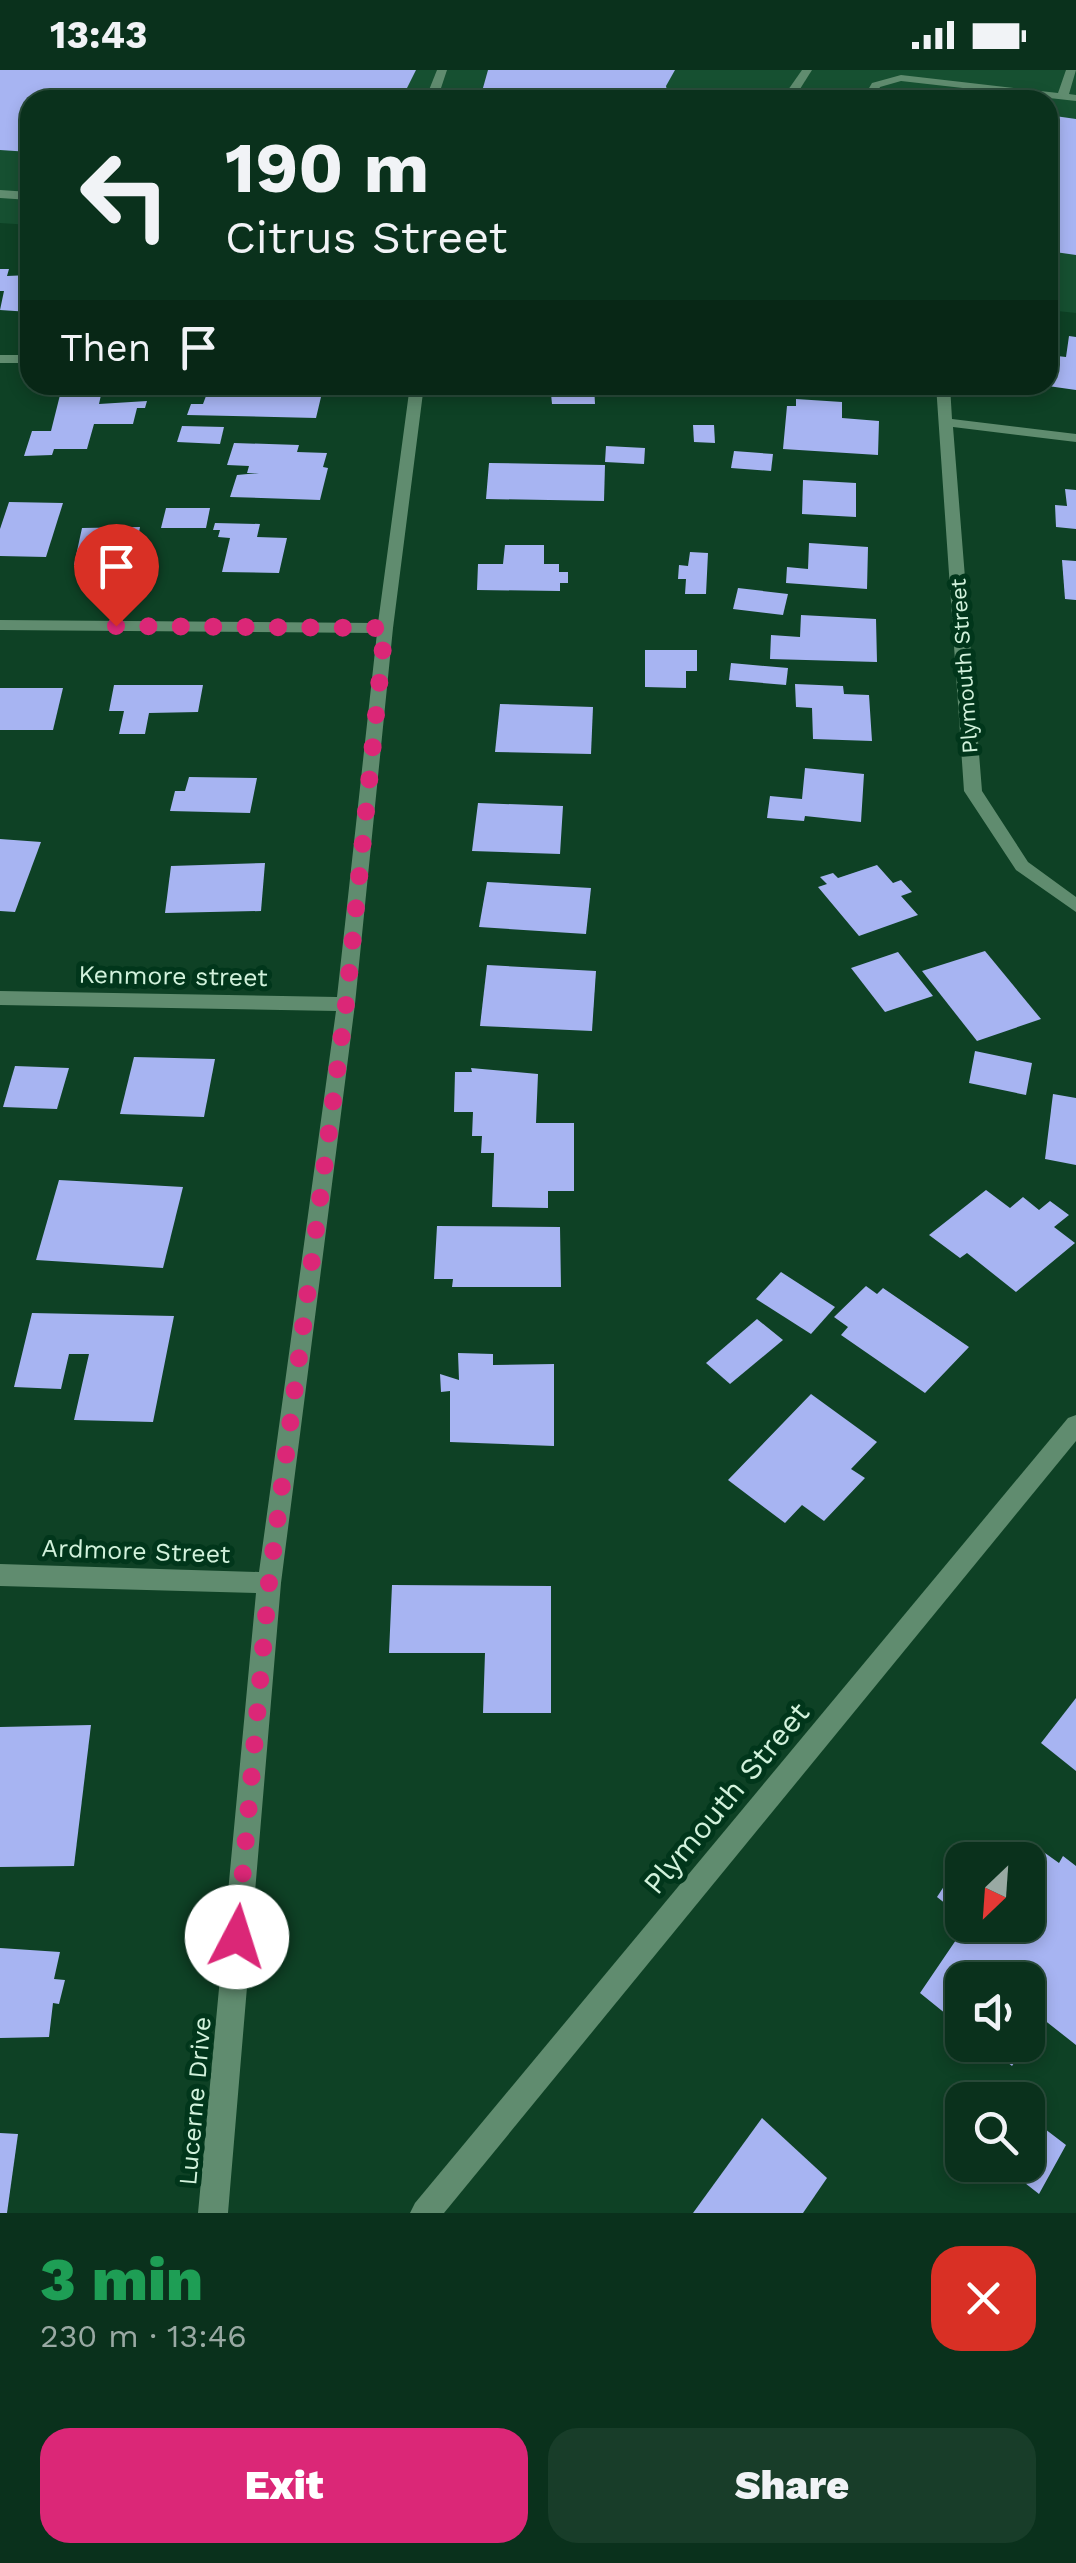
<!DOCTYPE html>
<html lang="en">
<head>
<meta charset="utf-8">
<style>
  :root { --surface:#0a311c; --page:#183d29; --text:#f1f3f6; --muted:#99a9a3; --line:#2a4c3b; --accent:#db2777 }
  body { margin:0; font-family:"Work Sans",sans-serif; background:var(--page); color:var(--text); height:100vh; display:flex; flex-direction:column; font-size:38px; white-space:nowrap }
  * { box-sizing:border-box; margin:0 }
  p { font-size:32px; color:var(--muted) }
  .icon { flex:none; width:55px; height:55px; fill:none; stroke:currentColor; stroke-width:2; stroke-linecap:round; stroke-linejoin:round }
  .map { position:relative; height:2143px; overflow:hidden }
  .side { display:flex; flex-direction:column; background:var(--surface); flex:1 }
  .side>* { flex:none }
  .banner { position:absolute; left:20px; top:20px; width:1038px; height:305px; border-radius:30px; box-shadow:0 5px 15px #0003,0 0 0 2px var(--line); background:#0a311c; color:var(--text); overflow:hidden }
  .needle { width:65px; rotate:205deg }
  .fabs { position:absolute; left:945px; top:1772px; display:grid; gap:20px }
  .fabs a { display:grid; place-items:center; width:100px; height:100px; border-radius:20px; background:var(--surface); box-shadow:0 5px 15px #0003,0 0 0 2px var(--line); font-size:50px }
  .pin { position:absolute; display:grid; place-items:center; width:85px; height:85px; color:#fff; margin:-102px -42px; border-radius:50% 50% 50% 0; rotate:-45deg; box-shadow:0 0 10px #0007 }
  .pin .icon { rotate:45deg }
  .me { position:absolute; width:110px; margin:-55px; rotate:5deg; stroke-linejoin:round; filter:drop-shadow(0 0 8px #0008) }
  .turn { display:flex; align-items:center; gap:35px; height:210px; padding:0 40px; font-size:45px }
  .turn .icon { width:130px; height:130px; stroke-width:2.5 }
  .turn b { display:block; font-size:70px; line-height:85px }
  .then { display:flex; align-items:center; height:95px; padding:0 40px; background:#0003; gap:20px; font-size:38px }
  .round { display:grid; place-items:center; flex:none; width:105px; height:105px; border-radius:30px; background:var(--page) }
  .summary { display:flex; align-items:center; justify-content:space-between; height:170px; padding:0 40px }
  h1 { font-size:60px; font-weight:800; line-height:75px; color:#1e9e55 }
  .action { display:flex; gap:20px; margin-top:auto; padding:20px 40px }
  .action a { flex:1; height:115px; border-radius:30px; background:var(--accent); color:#fff; font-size:40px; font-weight:800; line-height:115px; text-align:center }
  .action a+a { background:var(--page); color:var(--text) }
  .status { display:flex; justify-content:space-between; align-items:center; height:70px; padding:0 50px; background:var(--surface); direction:ltr }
  .status svg { height:28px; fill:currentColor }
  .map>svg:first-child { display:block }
  .built { fill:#165031 }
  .building { fill:#a7b4f2 }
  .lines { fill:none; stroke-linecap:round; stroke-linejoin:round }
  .service { fill:#608c6f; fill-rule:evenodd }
  .minor { fill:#608c6f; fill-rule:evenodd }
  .route { stroke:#db2777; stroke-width:18; stroke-dasharray:0 32.4 }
  .labels { text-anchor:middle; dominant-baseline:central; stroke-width:10; stroke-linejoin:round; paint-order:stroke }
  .far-street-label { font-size:22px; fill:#d2f2dc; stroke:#01361b }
  .street-label { font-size:25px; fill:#d2f2dc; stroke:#01361b }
  .near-street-label { font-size:30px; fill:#d2f2dc; stroke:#01361b }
</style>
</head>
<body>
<div class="status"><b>13:43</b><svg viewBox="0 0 49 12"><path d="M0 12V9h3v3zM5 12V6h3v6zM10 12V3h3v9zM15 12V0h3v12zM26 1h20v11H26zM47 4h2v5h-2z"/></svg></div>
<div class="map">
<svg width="1076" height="2143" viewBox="0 0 1076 2143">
  <rect width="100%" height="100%" fill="#0e4125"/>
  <polygon class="built" points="0,0 1076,0 1076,243 1048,240 1048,30 30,30 30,155 0,153"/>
  <g class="building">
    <polygon points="0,0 416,0 401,30 30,30 30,82 0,80"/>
    <polygon points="488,0 675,0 666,16 669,30 532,30 481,25"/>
    <polygon points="1048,45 1076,49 1076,185 1048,181"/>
    <polygon points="0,199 9,199 7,206 30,205 30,242 0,240 4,221 0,221"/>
    <polygon points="1069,266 1076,267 1076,320 1048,316 1048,285 1066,287"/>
    <polygon points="543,315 594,315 595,334 552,334 551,324 543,325"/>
    <polygon points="783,315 854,315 853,325 782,320"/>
    <polygon points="263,319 292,319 290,326 321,327 316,348 187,345 191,334 203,334 206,326 262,324"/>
    <polygon points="60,325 101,325 99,334 147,331 145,338 137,338 133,354 94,354 87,379 54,379 52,385 24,386 32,361 51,361"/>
    <polygon points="796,329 842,332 842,348 879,351 878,385 783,379 787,336 796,336"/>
    <polygon points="693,355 714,355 715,373 694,372"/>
    <polygon points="182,356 224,357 220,374 177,372"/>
    <polygon points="234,373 299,375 297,382 327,383 323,397 328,398 320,430 230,427 237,405 259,403 247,403 249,396 227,395"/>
    <polygon points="606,376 645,378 644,394 605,392"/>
    <polygon points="734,381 773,384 771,401 731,398"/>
    <polygon points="489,393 605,395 604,431 486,429"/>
    <polygon points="803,410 856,413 856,447 802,444"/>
    <polygon points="1065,419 1076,420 1076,459 1056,457 1055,435 1067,436"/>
    <polygon points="9,432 63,433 46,487 0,486 0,459"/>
    <polygon points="166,438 210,438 206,458 161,458"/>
    <polygon points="215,453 260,454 257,467 287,468 279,503 222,502 230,468 218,467 220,460 213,460"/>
    <polygon points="140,457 133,494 74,495 82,458"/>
    <polygon points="809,473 868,477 867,519 786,513 787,497 808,499"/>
    <polygon points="505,475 544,475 544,494 559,494 559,502 568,502 568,513 560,513 560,521 477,520 478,494 503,494"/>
    <polygon points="690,482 708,483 706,524 685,524 686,509 678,509 679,495 688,496"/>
    <polygon points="1062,490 1076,491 1076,530 1065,529"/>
    <polygon points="738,518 788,524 783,545 733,539"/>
    <polygon points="801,545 876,549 877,592 770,589 771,565 800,567"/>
    <polygon points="645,580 697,580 697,601 686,601 686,618 645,617"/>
    <polygon points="731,593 788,598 786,615 729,610"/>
    <polygon points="795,614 843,616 844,624 869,625 872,671 813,669 812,638 796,637"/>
    <polygon points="114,615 203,615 198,642 149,643 145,664 119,664 124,641 109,641"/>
    <polygon points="0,618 63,618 53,660 0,660"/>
    <polygon points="500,634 593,637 591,684 495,682"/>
    <polygon points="805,698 864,704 861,752 805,746 804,751 767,748 770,726 802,729"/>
    <polygon points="189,707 257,708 250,743 170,741 175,721 185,721"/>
    <polygon points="478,733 563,736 560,784 472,781"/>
    <polygon points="0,769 41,772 15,842 0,841"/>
    <polygon points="265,793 261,841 165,843 171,796"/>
    <polygon points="877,795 893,813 901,810 912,822 901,826 918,845 859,866 818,817 827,814 820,807 833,803 838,808"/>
    <polygon points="487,812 591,818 586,864 479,857"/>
    <polygon points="985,881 1041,949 977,971 922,901"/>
    <polygon points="898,882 933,926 885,942 851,898"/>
    <polygon points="487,895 596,901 592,961 480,956"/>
    <polygon points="975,981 1032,993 1026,1025 969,1013"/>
    <polygon points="134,987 215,989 204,1047 120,1044"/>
    <polygon points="15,996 69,998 57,1039 3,1037"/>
    <polygon points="471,998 538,1004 536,1053 574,1053 574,1121 548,1121 548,1138 492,1137 494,1083 481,1083 482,1066 472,1066 473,1042 454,1042 455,1002 472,1002"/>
    <polygon points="1053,1024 1076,1028 1076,1095 1045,1089"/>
    <polygon points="59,1110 183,1117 163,1198 36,1190"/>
    <polygon points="986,1120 1010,1138 1023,1127 1039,1140 1050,1131 1069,1145 1054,1157 1075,1173 1016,1222 967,1183 960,1188 929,1165"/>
    <polygon points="437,1156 560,1157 561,1217 452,1217 453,1209 434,1209"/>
    <polygon points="781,1202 835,1237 811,1264 756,1229"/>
    <polygon points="866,1216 877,1224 883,1218 969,1277 925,1323 841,1265 848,1257 834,1247"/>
    <polygon points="32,1243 174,1246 153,1352 74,1350 89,1284 69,1284 61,1319 14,1317"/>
    <polygon points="757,1249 783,1270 730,1314 706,1293"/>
    <polygon points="458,1283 493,1284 493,1295 554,1294 554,1376 450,1372 450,1321 441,1322 440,1304 459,1310"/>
    <polygon points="811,1324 877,1372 851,1399 865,1408 824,1451 802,1435 785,1453 728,1410"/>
    <polygon points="392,1515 551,1516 551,1643 483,1643 485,1583 389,1583"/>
    <polygon points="1076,1628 1076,1701 1041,1673"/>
    <polygon points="91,1655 74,1796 0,1797 0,1657"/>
    <polygon points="1038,1778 1059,1793 1063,1786 1076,1796 1076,1975 1043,1949 1028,1973 1028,1910 962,1910 962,1957 920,1923 958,1867 945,1857 956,1842 937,1827 950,1807 962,1816 962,1855 1028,1855 1028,1794"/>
    <polygon points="0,1878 60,1882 54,1909 65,1910 59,1934 53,1933 49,1967 0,1968"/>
    <polygon points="986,1975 1026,1975 1012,1996"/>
    <polygon points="1028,2046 1066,2075 1039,2124 1002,2095 1028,2095"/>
    <polygon points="762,2048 827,2108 803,2143 693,2143"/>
    <polygon points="0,2063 18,2064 7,2143 0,2143"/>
  </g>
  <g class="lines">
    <g class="service">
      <polygon points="437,0 447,0 437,30 425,30"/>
      <polygon points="802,0 812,0 793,30 781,30"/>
      <polygon points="1066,0 1076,0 1069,24 1076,25 1076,31 901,11 880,17 874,30 862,30 872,13 901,5 1058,23"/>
      <polygon points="0,120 30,122 30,130 0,128"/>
    </g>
    <g class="minor">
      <rect x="0" y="285" width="30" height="8"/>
      <polygon points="410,315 424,315 393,558 355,934 281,1513 228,2143 198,2143 256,1523 0,1516 0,1494 259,1502 336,941 0,935 0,921 337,927 377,563 0,560 0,550 378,553"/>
      <polygon points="936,315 950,315 952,349 1076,364 1076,372 953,357 982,721 1028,792 1076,827 1076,842 1016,800 964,721"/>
      <polygon points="1076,1345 1076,1371 444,2143 410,2143 415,2133 1068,1348"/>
    </g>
  </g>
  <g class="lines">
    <polyline class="route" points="116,556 385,558 346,934 269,1513 237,1867"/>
  </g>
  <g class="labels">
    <g class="far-street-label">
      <text transform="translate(964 596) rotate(-94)">Plymouth Street</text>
    </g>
    <g class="street-label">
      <text transform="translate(173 906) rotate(1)">Kenmore street</text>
      <text transform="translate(136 1481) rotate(2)">Ardmore Street</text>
      <text transform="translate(195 2031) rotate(-85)">Lucerne Drive</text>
    </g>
    <g class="near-street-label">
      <text transform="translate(726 1728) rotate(-50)">Plymouth Street</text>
    </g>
  </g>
</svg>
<div class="fabs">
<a><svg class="needle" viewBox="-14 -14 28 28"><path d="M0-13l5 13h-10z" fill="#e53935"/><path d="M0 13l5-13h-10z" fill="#99a9a3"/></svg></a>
<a><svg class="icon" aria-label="sound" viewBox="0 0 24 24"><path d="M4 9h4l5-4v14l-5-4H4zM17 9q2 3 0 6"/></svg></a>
<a><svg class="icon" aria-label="search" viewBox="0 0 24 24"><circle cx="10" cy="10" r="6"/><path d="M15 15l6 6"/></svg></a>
</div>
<div class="pin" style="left:116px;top:556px;background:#d93025"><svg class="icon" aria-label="arrive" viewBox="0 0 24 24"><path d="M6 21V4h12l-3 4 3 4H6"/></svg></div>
<svg class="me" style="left:237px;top:1867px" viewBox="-20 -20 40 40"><circle r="19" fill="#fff"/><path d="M0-13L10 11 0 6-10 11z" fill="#db2777"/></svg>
<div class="banner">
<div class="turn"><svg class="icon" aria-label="left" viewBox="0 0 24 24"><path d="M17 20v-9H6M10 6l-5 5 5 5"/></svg><div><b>190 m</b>Citrus Street</div></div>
<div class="then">Then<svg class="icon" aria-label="arrive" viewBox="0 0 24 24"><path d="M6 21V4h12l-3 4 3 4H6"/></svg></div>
</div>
</div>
<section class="side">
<div class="summary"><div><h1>3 min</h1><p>230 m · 13:46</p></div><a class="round" style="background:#d93025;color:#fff"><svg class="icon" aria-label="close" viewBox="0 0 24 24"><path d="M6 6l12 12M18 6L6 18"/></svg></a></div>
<div class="action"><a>Exit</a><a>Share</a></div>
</section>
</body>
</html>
